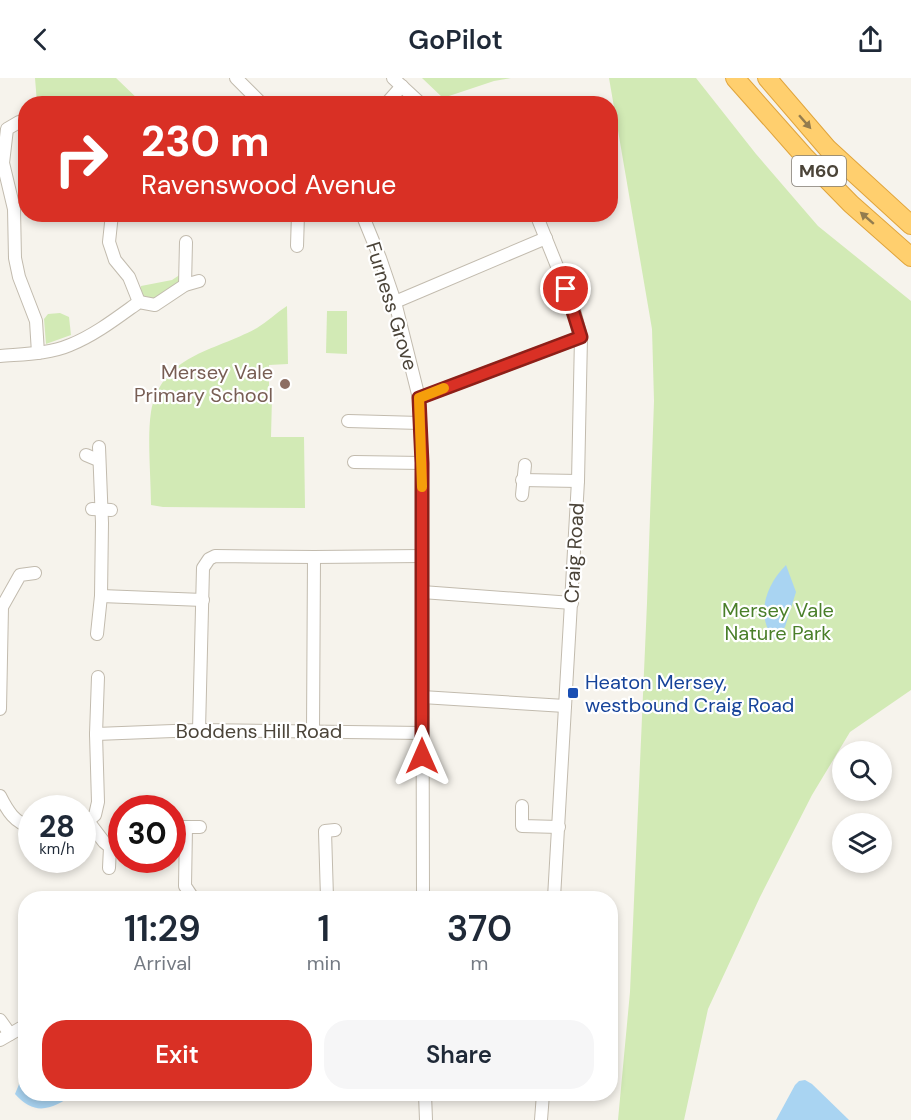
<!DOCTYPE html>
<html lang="en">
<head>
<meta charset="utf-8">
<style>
  :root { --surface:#fff; --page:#f6f6f7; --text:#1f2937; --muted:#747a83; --accent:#d93025 }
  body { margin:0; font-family:"DM Sans",sans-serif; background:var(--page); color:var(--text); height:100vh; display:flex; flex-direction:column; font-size:22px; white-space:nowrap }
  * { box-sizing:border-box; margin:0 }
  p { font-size:20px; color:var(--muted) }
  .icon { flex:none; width:33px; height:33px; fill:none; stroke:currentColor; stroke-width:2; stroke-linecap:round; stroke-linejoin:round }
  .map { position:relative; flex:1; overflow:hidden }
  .panel { position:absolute; left:18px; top:813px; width:600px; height:210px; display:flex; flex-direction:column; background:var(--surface); border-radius:24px; box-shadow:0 3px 9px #0003 }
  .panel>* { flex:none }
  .top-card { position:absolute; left:18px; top:18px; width:600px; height:126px; border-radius:24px; box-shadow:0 3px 9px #0003; background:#d93025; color:#fff; overflow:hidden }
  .buttons { position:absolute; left:832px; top:663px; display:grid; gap:12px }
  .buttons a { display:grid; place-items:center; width:60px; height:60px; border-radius:50%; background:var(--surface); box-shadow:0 3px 9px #0003; font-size:30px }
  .speed { position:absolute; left:18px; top:717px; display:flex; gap:12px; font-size:30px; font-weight:700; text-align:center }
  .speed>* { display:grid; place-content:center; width:78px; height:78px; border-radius:50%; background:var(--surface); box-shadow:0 3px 9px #0003; line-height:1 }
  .speed small { font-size:15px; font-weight:400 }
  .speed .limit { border:9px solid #d22; background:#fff; color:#111 }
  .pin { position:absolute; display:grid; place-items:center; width:51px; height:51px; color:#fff; margin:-26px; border:3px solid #fff; border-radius:50%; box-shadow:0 2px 6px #0007 }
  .me { position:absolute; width:66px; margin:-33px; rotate:0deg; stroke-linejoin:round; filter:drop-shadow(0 0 4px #0008) }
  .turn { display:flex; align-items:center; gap:21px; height:126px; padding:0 24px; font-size:27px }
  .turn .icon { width:78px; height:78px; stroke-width:2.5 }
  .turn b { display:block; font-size:42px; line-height:51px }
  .eta { display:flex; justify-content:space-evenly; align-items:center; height:102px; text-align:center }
  .eta b { font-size:36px; font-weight:600; line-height:42px }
  .button { display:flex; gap:12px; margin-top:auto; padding:12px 24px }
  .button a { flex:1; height:69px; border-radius:24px; background:var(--accent); color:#fff; font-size:24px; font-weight:600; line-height:69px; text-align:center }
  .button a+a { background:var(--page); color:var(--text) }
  header { display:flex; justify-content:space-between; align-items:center; height:78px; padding:0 24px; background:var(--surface); font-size:27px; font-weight:600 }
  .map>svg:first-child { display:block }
  .green { fill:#d2eab5 }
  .water { fill:#a9d4f2 }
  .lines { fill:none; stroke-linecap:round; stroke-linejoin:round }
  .minor-casing { stroke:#c2bbae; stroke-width:14 }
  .highway-casing { stroke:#e0a43c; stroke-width:20 }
  .minor { stroke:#fff; stroke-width:12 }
  .highway { stroke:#ffcf6e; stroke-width:18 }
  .oneway { fill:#937c4e }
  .route-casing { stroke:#8d1f18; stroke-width:15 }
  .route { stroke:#d93025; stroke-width:10 }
  .slow { stroke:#f59e0b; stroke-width:10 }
  .education-dot { fill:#8d6e63; stroke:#fff; stroke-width:2 }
  .transit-dot { fill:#1a4fb4; stroke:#fff; stroke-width:2 }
  .labels { text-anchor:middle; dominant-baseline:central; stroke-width:4.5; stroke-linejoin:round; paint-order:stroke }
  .shield { fill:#fff; stroke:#817c74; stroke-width:1.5 }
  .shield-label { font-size:18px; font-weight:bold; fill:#4b4439 }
  .street-label { font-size:20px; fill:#4b4439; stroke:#fff }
  .education-label { font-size:20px; fill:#785e54; stroke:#fff; text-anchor:end }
  .park-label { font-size:20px; fill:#4a7f2a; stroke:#fff }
  .transit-label { font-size:20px; fill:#164399; stroke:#fff; text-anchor:start }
</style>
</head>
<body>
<header><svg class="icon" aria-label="back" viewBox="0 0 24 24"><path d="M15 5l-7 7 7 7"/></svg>GoPilot<svg class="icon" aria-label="share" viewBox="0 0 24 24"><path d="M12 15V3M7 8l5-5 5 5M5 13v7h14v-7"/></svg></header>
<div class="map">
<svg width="911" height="1042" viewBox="0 0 911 1042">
  <rect width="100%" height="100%" fill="#f6f3ec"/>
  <g class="green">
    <polygon points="35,0 116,0 142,25 67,25 66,19 55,25 37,25"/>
    <polygon points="422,0 511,0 494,3 443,20"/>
    <polygon points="609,0 696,0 756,76 818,148 911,223 911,612 850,654 812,717 760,819 708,931 684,1042 618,1042 630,914 647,525 654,323 652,251"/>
    <polygon points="181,196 182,202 155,222 145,220 140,212 141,208 172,202"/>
    <path d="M287,228L288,286L269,287V318L272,319L271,359H304L305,430L163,429L151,427C151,400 147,359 151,334C162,276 214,274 257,250C267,244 276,235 287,228Z"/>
    <polygon points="327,233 347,233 347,276 326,275"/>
    <polygon points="60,235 69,239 71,257 46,266 44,241 48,236"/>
  </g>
  <g class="water">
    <path d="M786,487L796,514L785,549L774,561C755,537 766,507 786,487Z"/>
    <path d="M25,997L26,1016H74C53,1031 35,1039 15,1016L22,999Z"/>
    <polygon points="805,1002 812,1006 849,1042 776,1042 795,1007 799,1003"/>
  </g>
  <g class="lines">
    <defs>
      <g id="minor">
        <polyline points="236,0 262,26"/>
        <polyline points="393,0 421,26"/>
        <polyline points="386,26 402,8"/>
        <polyline points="26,46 19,44 7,51 3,85 14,131 15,180 19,199 36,243 38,275"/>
        <polyline points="112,136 109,164 115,182 129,199 139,224"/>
        <polyline points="362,136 380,180 395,224 419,320 422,385 423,820"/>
        <polyline points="536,136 573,228 581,259 578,403 554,820"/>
        <polyline points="297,168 298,136"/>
        <polyline points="185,207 186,164"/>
        <polyline points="395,224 546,160"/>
        <path d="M0,278C23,276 49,276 70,267C95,257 118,239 139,224L155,227L185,207L199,203"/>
        <polyline points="419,320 581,259"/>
        <polyline points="348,343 420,345"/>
        <polyline points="86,377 98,382"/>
        <polyline points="354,384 422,385"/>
        <polyline points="522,402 578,403"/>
        <polyline points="522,417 525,387"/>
        <polyline points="92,431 111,432"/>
        <polyline points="422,514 572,525"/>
        <polyline points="101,518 203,522"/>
        <polyline points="97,556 101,518 102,445 99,369"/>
        <polyline points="422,619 565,628"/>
        <polyline points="0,631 2,529 20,497 35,495"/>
        <polyline points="199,652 203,490 209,481 215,478 314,479 422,478"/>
        <polyline points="313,653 314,479"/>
        <polyline points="96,656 199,652 422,655"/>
        <path d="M0,718C7,732 15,746 32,749"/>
        <polyline points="522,728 522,748 559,749"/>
        <polyline points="88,743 104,764 110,769 109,790"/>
        <polyline points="82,748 95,737 98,724 96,656 98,599"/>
        <polyline points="173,749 200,749"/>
        <polyline points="186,749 185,808 193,820"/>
        <polyline points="327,820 325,753 335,752"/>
        <polyline points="0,942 10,956"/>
        <polyline points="0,962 26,947"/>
        <polyline points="425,1016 426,1042"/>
        <polyline points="541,1042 543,1016"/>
      </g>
      <g id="highway">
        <polyline points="735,0 804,78 851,126 911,179"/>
        <polyline points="767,0 828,71 911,147"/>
      </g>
    </defs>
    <use href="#minor" class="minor-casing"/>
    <use href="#highway" class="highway-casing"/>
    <use href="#minor" class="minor"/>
    <use href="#highway" class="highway"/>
  </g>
  <defs><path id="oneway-solid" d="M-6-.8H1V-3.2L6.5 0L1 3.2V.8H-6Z" transform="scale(1.5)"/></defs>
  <g class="oneway">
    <use href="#oneway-solid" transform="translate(805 44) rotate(49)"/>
    <use href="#oneway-solid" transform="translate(867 140) rotate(-139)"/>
  </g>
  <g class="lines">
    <defs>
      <polyline id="route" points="422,678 422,385 419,320 581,259 566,211"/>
    </defs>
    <use href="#route" class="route-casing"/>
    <use href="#route" class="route"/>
    <polyline class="slow" points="422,409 419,320 444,310"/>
  </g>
  <circle class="education-dot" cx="285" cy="306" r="6"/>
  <rect class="transit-dot" x="567" y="609" width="12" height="12" rx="3"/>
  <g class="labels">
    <rect class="shield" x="792" y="78" width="54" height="30" rx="4.5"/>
    <g class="shield-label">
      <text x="819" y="93">M60</text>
    </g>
    <g class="street-label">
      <text transform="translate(392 228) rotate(73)">Furness Grove</text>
      <text transform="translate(574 475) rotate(-87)">Craig Road</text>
      <text x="259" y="653">Boddens Hill Road</text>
    </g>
    <g class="education-label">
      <text x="273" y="294">Mersey Vale<tspan x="273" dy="23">Primary School</tspan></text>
    </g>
    <g class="park-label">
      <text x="778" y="532">Mersey Vale<tspan x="778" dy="23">Nature Park</tspan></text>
    </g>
    <g class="transit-label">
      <text x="585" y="604">Heaton Mersey,<tspan x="585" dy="23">westbound Craig Road</tspan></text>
    </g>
  </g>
</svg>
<div class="buttons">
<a><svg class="icon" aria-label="search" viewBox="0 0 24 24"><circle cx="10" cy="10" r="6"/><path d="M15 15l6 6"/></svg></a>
<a><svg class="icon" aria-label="layers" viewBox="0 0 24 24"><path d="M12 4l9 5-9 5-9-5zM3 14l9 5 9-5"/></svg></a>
</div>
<div class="speed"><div>28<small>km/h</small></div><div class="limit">30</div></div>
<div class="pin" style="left:566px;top:211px;background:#d93025"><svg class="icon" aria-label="arrive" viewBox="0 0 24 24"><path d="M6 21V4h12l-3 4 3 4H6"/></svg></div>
<svg class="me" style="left:422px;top:678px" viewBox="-20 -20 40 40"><path d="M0-17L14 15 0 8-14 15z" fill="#d93025" stroke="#fff" stroke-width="4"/></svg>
<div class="top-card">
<div class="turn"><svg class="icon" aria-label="right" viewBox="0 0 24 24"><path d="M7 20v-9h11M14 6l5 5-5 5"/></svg><div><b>230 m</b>Ravenswood Avenue</div></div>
</div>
<section class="panel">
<div class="eta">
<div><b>11:29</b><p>Arrival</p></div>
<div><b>1</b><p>min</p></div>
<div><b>370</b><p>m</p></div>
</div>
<div class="button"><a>Exit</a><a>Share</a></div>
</section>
</div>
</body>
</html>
